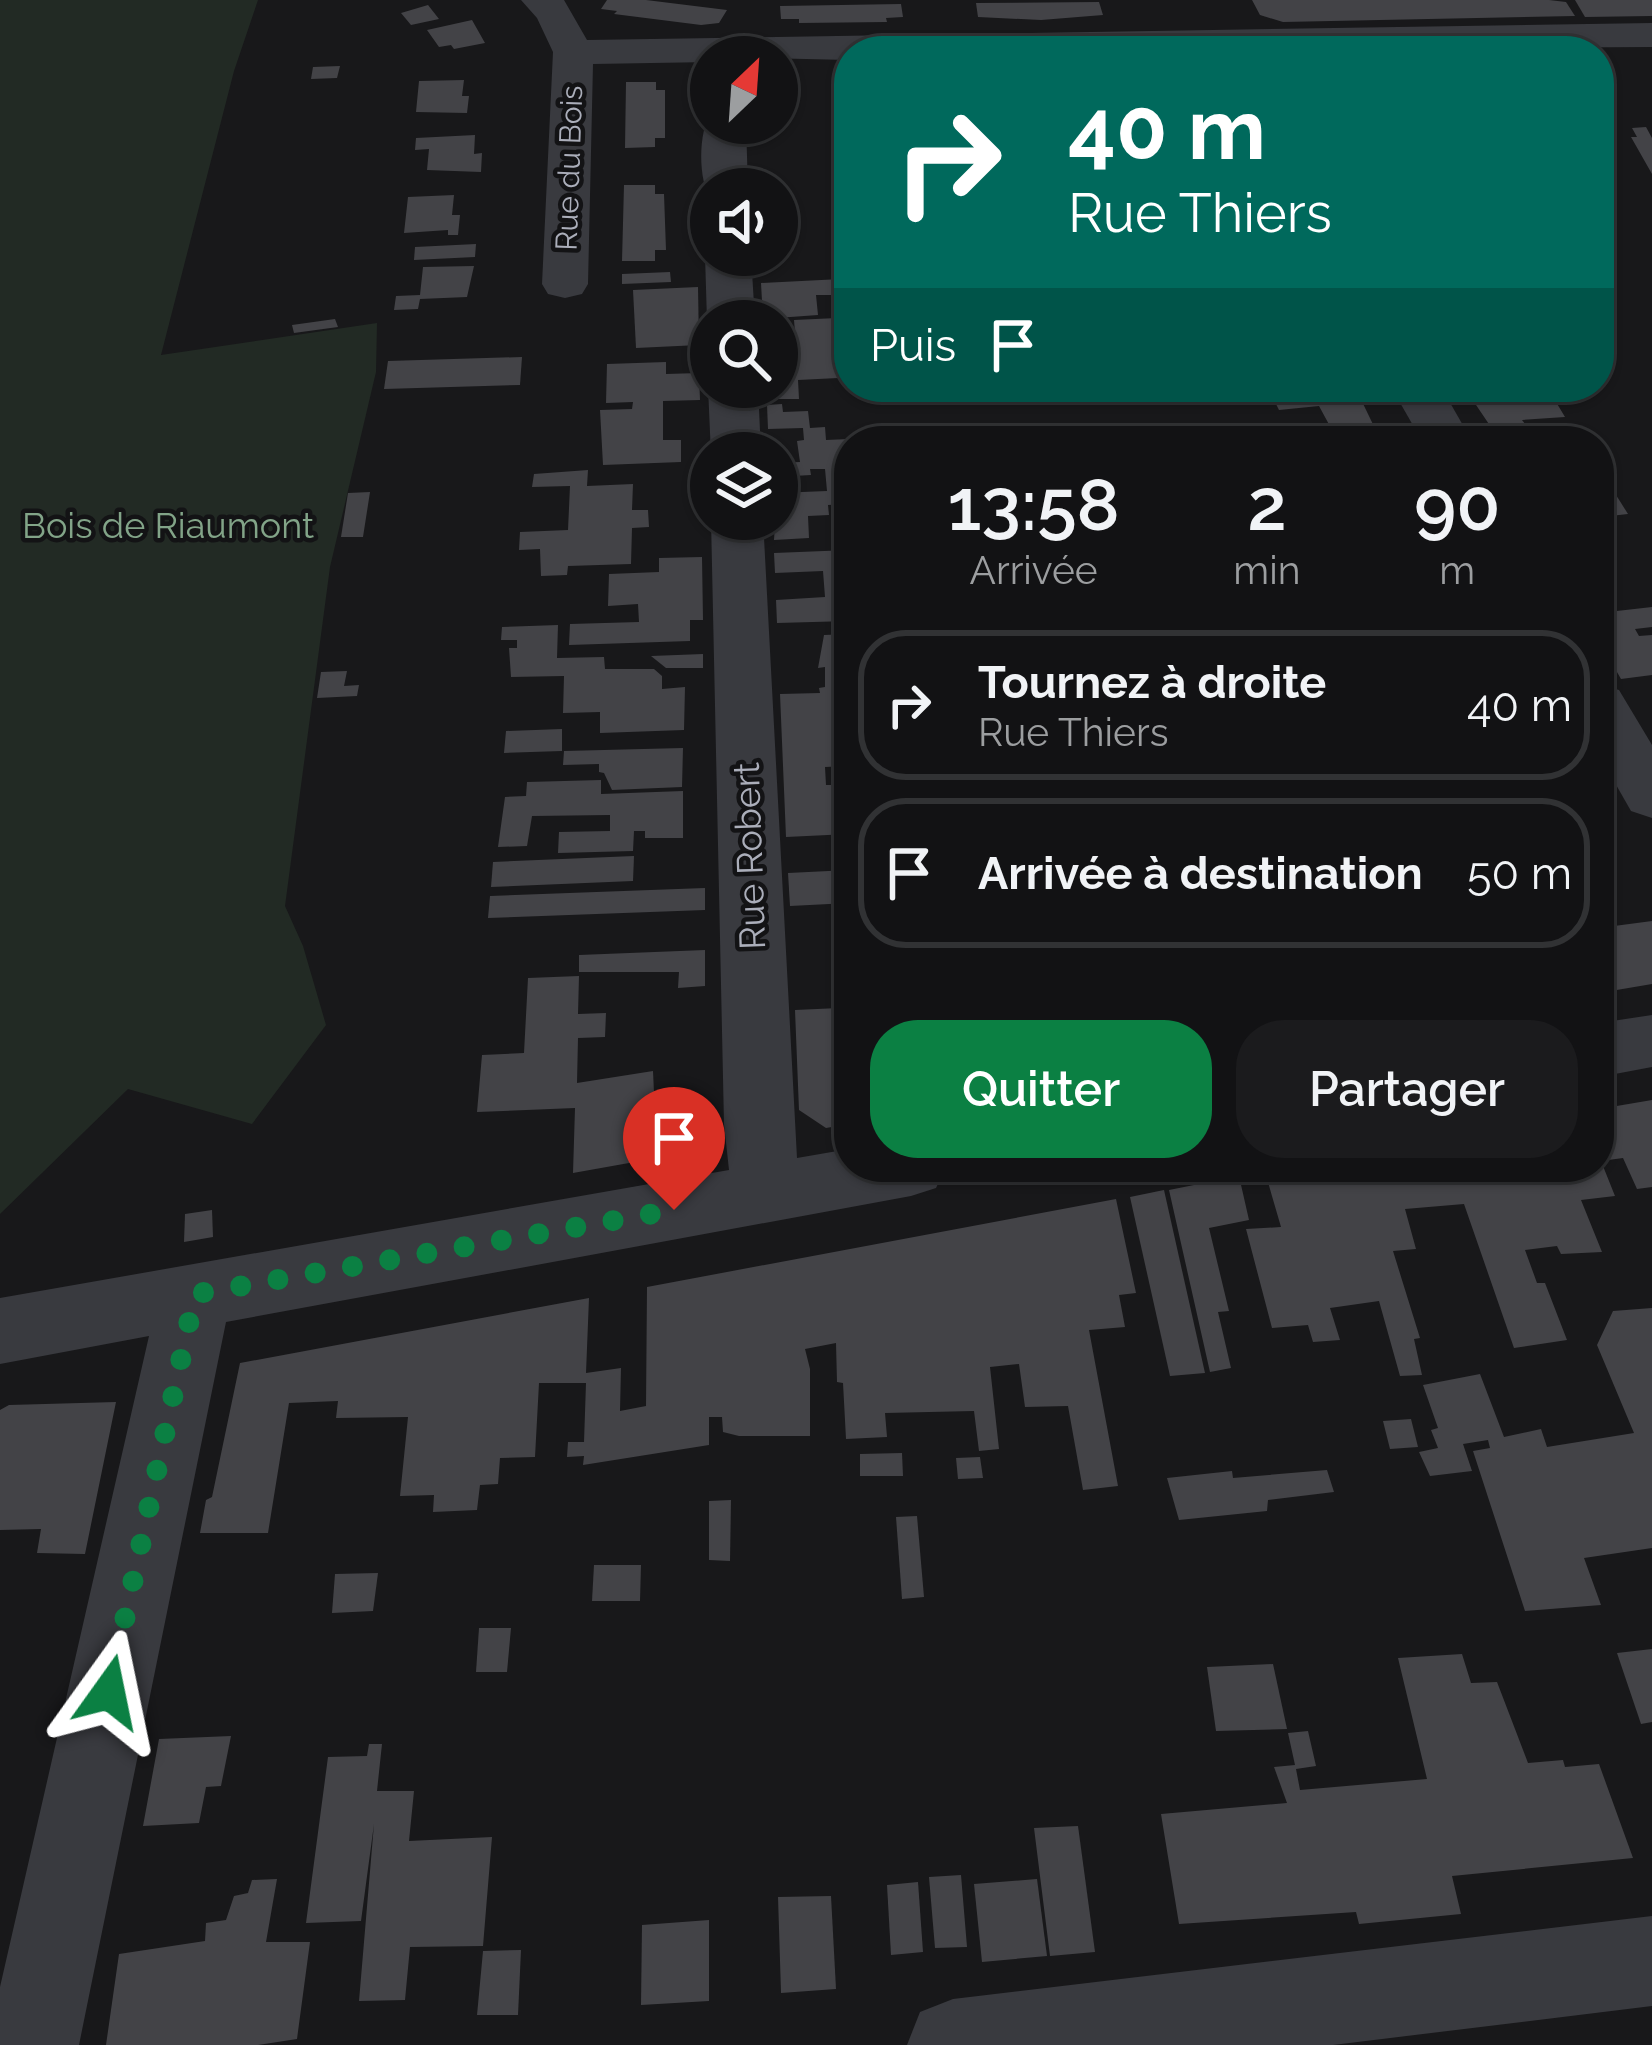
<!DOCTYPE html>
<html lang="fr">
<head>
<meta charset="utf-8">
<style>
  :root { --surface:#121214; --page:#1b1b1d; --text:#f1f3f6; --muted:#9c9ea0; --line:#313234; --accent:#0b8043 }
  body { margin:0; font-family:Raleway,sans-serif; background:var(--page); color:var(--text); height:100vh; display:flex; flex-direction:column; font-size:45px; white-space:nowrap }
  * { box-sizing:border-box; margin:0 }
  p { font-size:39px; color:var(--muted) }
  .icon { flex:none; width:66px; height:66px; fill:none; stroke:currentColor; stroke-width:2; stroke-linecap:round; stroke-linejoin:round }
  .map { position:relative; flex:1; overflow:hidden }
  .sheet { position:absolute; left:834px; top:426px; width:780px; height:756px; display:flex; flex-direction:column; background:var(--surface); border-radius:48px; box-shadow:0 3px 9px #0004,0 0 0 3px var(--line) }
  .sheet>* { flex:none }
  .guide { position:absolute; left:834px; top:36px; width:780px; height:366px; border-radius:48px; box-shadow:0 3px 9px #0004,0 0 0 3px var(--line); background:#00695c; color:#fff; overflow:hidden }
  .needle { width:78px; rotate:25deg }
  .fabs { position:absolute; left:690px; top:36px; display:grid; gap:24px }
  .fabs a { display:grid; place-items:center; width:108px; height:108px; border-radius:50%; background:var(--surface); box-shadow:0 3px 9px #0004,0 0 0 3px var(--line); font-size:60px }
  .pin { position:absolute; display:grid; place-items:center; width:102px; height:102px; color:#fff; margin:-123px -51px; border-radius:50% 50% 50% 0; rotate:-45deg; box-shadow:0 0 12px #0007 }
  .pin .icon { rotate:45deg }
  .me { position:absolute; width:132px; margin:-66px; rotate:12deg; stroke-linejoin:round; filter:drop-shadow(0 0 9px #0008) }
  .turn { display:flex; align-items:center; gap:42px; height:252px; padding:0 36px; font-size:54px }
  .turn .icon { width:156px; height:156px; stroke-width:2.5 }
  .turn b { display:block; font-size:84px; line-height:102px }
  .then { display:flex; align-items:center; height:114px; padding:0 36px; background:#0003; gap:24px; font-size:45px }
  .eta { display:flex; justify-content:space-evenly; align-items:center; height:204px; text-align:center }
  .eta b { font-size:72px; font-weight:600; line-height:84px }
  .action { display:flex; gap:24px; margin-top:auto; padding:24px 36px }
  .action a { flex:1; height:138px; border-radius:48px; background:var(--accent); color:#fff; font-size:48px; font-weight:600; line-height:138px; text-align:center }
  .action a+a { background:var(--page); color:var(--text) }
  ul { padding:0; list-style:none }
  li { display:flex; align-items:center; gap:36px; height:150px; margin:0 24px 18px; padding:0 12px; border:6px solid var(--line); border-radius:48px }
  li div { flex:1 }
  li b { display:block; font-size:45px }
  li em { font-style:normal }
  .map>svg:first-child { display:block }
  .green { fill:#222a24 }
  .building { fill:#434347 }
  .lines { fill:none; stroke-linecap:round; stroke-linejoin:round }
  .minor { fill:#393a3f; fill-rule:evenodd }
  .route { stroke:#0b8043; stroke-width:21; stroke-dasharray:0 37.8 }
  .labels { text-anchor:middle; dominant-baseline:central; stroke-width:9; stroke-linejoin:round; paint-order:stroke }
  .far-street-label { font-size:30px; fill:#abaeba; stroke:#131315 }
  .park-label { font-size:36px; fill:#82a488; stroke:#131315 }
  .street-label { font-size:36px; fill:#abaeba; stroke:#131315 }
</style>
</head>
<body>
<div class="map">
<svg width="1652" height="2045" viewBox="0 0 1652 2045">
  <rect width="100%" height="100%" fill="#18181a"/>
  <polygon class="green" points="0,0 258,0 234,71 161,355 377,323 376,372 330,567 285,906 303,946 326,1025 252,1124 128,1089 0,1214"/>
  <g class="building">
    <polygon points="607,0 646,0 727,10 719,23 701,25 614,14 617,11 601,9"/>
    <polygon points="1252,0 1549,0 1566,2 1575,16 1283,22 1260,15"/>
    <polygon points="1575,0 1652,0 1652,16 1585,17"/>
    <polygon points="1099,2 1103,15 1041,20 978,17 976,3"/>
    <polygon points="901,4 903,17 886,18 887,22 799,23 799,19 781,19 780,6"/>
    <polygon points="428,5 439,19 411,25 401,13"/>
    <polygon points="472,20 485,43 454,49 451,45 439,47 427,30"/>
    <polygon points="340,66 337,78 311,79 313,67"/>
    <polygon points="464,80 462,96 469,96 467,113 416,112 419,81"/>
    <polygon points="626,82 656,82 656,90 665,90 665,138 655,138 655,147 625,148"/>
    <polygon points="1646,127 1652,138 1652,174 1631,137 1637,137 1632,128"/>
    <polygon points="475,135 474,154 482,153 481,172 427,170 429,149 415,150 416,138"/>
    <polygon points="624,185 655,185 655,194 664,194 666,250 655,250 655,261 622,261"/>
    <polygon points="454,195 452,215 460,215 458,235 448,235 448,230 404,233 408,197"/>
    <polygon points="476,244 475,257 414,260 415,247"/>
    <polygon points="474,266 467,297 420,299 418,309 394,310 396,296 420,295 423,267"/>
    <polygon points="670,272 671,282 622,284 622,274"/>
    <polygon points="841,279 841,295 816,295 818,315 763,319 761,283"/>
    <polygon points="698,287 699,345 636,348 633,290"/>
    <polygon points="837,318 841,356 849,356 849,370 837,370 838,378 798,380 799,399 767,399 766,387 777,387 777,358 797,358 794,320"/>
    <polygon points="335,319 338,327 294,333 292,325"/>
    <polygon points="522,357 520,385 384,389 388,361"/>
    <polygon points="666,362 666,374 699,373 700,400 663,401 663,440 681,440 681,462 603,465 600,410 632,409 633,402 606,403 607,364"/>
    <polygon points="1310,387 1355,387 1381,441 1338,441 1319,406 1279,410 1271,394"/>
    <polygon points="1486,387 1547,387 1565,417 1522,420 1531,432 1497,436 1474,402 1519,397 1516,390 1490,392"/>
    <polygon points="782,404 783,412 808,411 810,428 825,427 826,440 849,439 849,504 828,505 829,515 808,516 809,538 774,540 777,493 827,491 825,469 810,469 811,475 777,477 777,463 800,462 797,441 804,440 803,428 768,429 767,405"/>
    <polygon points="1599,468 1628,514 1601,517"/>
    <polygon points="588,470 587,486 633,484 632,510 648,510 649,527 632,528 631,564 568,566 567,575 541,576 540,549 519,550 520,532 568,530 570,486 532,487 534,474"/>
    <polygon points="370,492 363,537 341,537 348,493"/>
    <polygon points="849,550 849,621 777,623 776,600 825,597 823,571 775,573 774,553"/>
    <polygon points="702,557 703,620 690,620 690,641 569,645 570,624 639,622 638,604 608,606 609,574 659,572 659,558"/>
    <polygon points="1652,607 1652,627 1635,629 1639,636 1652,635 1652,675 1621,679 1602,646 1610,645 1599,627 1599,613"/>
    <polygon points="558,625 557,658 604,657 605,669 654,669 662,676 662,689 685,687 684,730 600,733 600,712 563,713 564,676 511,677 509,648 517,648 517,640 501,640 502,627"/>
    <polygon points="849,634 849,766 825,767 826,785 835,785 837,803 849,803 849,834 786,837 780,694 820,693 819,688 825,687 825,667 818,668 824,635"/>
    <polygon points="703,654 703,668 666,668 651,656"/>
    <polygon points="347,671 344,686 359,685 357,696 317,698 321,672"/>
    <polygon points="562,729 562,751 504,753 506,731"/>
    <polygon points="683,748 682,787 612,790 604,773 599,772 599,764 563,765 564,751"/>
    <polygon points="601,780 601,794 683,791 683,838 645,838 645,831 634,831 633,851 558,853 559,832 610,831 610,815 532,816 527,846 498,847 505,797 526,796 527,782"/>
    <polygon points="634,856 633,881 491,887 493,862"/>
    <polygon points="849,870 849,903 790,906 788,873"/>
    <polygon points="705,888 705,910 488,918 490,896"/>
    <polygon points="1652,921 1652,984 1599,993 1599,928"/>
    <polygon points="705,950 705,986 678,988 679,972 579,972 579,955"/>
    <polygon points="579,976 578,1014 606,1013 605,1037 578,1038 577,1083 653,1071 657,1158 573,1173 575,1108 477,1112 482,1055 524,1053 528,978"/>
    <polygon points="839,1008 840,1016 849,1016 849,1124 826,1128 799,1110 795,1010"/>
    <polygon points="1652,1100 1652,1187 1637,1189 1623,1158 1601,1161 1615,1196 1581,1200 1602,1252 1561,1254 1557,1246 1525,1250 1537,1283 1545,1283 1567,1340 1514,1348 1464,1204 1405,1209 1416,1249 1393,1251 1420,1338 1414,1339 1422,1375 1400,1376 1379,1301 1330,1308 1340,1340 1313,1342 1308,1325 1272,1328 1246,1229 1281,1227 1265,1172 1291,1167 1599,1167 1599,1109"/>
    <polygon points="1239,1176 1249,1220 1209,1228 1229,1311 1218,1312 1231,1368 1210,1372 1169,1190"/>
    <polygon points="1164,1190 1205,1373 1170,1376 1130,1197"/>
    <polygon points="1116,1199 1136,1293 1119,1295 1125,1327 1089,1330 1118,1486 1083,1490 1068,1406 1025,1407 1019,1364 990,1367 999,1449 979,1451 974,1411 885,1413 887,1437 846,1439 843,1383 837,1382 836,1343 805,1349 810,1369 810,1436 739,1436 723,1432 722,1417 709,1417 709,1445 583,1465 584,1456 567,1457 568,1442 584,1442 586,1383 539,1383 535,1457 500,1458 498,1484 480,1485 477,1510 433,1512 434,1495 400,1496 408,1417 336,1418 338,1401 289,1403 268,1533 200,1533 206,1500 212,1497 240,1363 589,1298 586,1373 621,1368 620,1411 646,1406 647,1287"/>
    <polygon points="212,1210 213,1237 184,1242 185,1214"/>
    <polygon points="1652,1308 1652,1548 1584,1558 1601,1605 1525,1611 1473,1451 1490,1448 1488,1440 1463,1444 1472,1471 1430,1476 1419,1452 1438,1448 1431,1430 1438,1428 1423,1385 1480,1374 1504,1437 1541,1429 1547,1447 1634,1433 1597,1345 1613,1311"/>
    <polygon points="116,1402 85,1554 37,1553 41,1529 0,1530 0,1410 9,1405"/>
    <polygon points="1411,1419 1418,1447 1390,1449 1383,1421"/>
    <polygon points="902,1453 903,1476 860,1476 860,1454"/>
    <polygon points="980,1457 983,1478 958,1479 956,1458"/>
    <polygon points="1327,1470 1334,1492 1268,1500 1267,1511 1179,1520 1167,1478 1232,1471 1233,1478"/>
    <polygon points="731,1500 730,1561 709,1560 709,1501"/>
    <polygon points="917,1516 924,1597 902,1599 896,1517"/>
    <polygon points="594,1565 641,1565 640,1601 592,1601"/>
    <polygon points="378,1573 373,1611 332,1613 335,1574"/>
    <polygon points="479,1628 511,1628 507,1672 476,1672"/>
    <polygon points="1652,1649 1652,1722 1641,1724 1617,1653"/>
    <polygon points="1462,1654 1471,1683 1497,1682 1528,1763 1563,1760 1565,1767 1599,1764 1633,1858 1452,1876 1461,1914 1359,1924 1356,1912 1179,1924 1161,1814 1287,1803 1274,1767 1295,1765 1288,1733 1308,1731 1316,1766 1296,1769 1300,1790 1427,1779 1398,1658"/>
    <polygon points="1273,1664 1287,1729 1216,1731 1207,1667"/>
    <polygon points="231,1736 221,1786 206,1787 199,1823 143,1826 159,1739"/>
    <polygon points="369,1744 382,1744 377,1791 414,1791 409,1841 492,1837 483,1946 410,1947 405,2000 359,2001 374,1824 361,1921 306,1923 328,1757 367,1756"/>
    <polygon points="1078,1826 1095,1952 1050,1956 1034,1828"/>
    <polygon points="961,1875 967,1947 935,1948 929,1877"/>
    <polygon points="277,1879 266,1942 310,1942 297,2039 258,2045 106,2045 119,1954 205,1941 206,1923 226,1920 234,1896 248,1893 252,1880"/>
    <polygon points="1037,1879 1047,1956 982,1962 974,1884"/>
    <polygon points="918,1882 923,1952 891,1955 887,1885"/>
    <polygon points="831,1896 836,1989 781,1993 778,1897"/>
    <polygon points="709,1920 709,2001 641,2005 642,1925"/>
    <polygon points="521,1950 518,2015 477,2015 483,1951"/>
  </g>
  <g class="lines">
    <g class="minor">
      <polygon points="521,0 564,0 587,40 1652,23 1652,47 849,51 849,60 711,57 711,62 593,64 588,284 582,294 565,298 548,294 542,284 553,52 537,18"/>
      <path d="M711,114V123H746L748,189H711V199C698,182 698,130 711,114Z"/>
      <polygon points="711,246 711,255 751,255 755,321 711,321 711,327 707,321 705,255"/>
      <polygon points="711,383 711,387 758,387 761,453 711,455 708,387"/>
      <polygon points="1391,387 1441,387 1472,441 1422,441"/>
      <polygon points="711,519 763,519 797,1158 849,1149 849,1167 946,1167 936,1188 911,1196 226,1322 79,2045 0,2045 0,1987 149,1336 0,1364 0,1298 729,1170 724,1124"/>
      <polygon points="1599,684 1619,690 1652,745 1652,818 1631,811 1599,755"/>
      <polygon points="1652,1015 1652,1067 1599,1077 1599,1023"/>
      <polygon points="1652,1916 1652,2006 1333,2045 907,2045 920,2012 953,1999"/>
    </g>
  </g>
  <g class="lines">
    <polyline class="route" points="109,1692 195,1294 674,1210"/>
  </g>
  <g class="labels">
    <g class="far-street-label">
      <text transform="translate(569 168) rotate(-88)">Rue du Bois</text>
    </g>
    <g class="park-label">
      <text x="168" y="525">Bois de Riaumont</text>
    </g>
    <g class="street-label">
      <text transform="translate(749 856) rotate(-92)">Rue Robert</text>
    </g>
  </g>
</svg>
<div class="fabs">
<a><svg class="needle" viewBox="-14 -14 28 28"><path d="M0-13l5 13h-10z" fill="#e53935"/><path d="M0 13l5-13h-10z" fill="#9c9ea0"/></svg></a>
<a><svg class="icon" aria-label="sound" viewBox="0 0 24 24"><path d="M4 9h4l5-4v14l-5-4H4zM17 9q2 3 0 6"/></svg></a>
<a><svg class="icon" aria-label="search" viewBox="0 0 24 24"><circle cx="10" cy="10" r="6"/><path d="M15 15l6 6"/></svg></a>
<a><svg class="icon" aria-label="layers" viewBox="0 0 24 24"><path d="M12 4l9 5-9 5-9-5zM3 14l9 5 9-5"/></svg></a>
</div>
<div class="pin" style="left:674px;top:1210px;background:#d93025"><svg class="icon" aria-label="arrive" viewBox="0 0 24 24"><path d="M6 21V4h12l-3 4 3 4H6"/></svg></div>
<svg class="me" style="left:109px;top:1692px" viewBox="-20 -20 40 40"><path d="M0-17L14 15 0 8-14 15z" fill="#0b8043" stroke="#fff" stroke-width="4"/></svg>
<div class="guide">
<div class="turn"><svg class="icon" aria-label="right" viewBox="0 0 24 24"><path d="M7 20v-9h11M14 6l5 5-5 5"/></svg><div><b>40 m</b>Rue Thiers</div></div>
<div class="then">Puis<svg class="icon" aria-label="arrive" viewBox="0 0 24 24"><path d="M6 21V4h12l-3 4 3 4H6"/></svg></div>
</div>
<section class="sheet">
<div class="eta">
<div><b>13:58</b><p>Arrivée</p></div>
<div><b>2</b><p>min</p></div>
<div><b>90</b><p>m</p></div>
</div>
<ul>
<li><svg class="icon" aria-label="right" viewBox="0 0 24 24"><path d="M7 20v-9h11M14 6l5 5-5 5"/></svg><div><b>Tournez à droite</b><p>Rue Thiers</p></div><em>40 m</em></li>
<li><svg class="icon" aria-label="arrive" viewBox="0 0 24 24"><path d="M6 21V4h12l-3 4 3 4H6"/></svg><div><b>Arrivée à destination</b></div><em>50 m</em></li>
</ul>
<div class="action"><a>Quitter</a><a>Partager</a></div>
</section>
</div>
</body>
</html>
